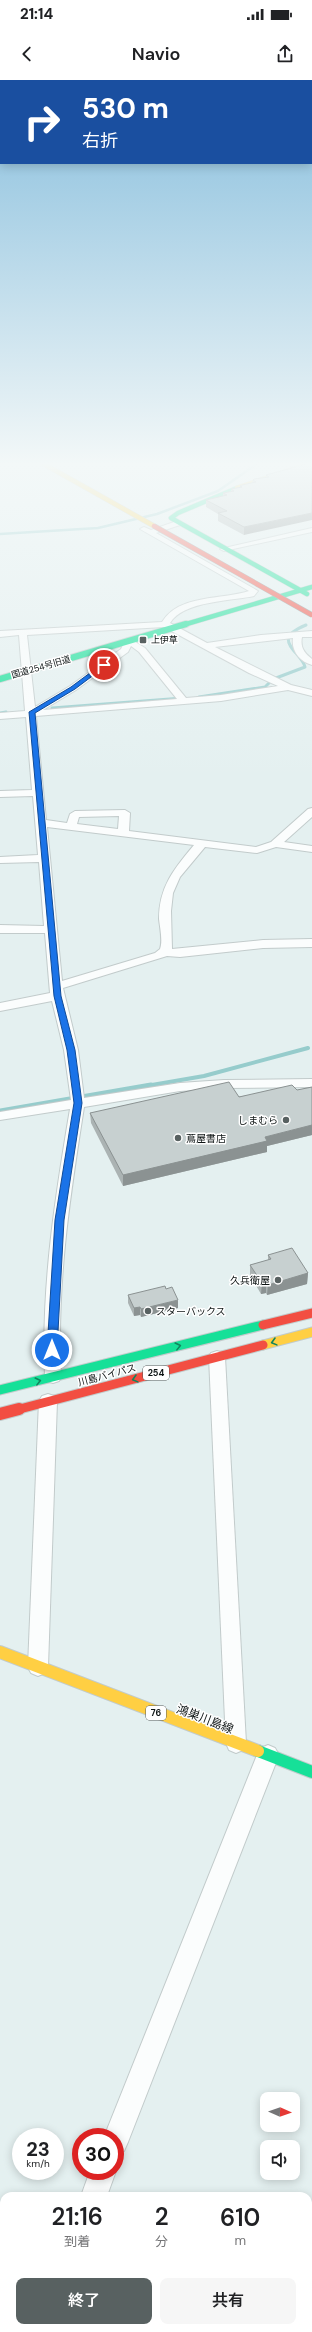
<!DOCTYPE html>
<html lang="ja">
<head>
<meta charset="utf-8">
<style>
  :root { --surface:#fff; --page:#f6f6f6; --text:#202124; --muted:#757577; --accent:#586161 }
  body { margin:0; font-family:"DM Sans","Noto Sans JP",sans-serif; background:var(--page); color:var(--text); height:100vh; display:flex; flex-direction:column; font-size:15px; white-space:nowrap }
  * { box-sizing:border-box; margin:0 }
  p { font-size:13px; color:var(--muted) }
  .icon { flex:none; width:22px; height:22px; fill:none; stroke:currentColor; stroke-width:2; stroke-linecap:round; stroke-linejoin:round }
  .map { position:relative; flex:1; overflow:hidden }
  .details { position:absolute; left:0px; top:2112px; width:312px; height:140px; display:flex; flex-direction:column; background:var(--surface); border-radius:12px 12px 0 0; box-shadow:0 2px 10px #0003 }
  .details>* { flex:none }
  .banner { position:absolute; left:0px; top:0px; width:312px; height:84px; box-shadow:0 2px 10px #0003; background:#1a4fa0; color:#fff; overflow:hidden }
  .needle { width:26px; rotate:92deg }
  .tools { position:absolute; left:260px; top:2012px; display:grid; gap:8px }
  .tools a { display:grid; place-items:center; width:40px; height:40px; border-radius:8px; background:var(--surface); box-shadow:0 2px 10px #0003; font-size:20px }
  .speed { position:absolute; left:12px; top:2048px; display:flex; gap:8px; font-size:20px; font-weight:700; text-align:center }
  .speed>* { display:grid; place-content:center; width:52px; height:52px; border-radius:50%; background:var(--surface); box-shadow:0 2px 10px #0003; line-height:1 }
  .speed small { font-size:10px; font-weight:400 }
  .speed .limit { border:6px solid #d22; background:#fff; color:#111 }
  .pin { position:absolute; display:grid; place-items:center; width:34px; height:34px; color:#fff; margin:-17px; border:2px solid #fff; border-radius:50%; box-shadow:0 1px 4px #0007 }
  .me { position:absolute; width:44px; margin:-22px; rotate:0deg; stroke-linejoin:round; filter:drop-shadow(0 0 3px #0008) }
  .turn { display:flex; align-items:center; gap:14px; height:84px; padding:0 16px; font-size:18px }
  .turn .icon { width:52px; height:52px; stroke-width:2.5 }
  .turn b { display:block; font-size:28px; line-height:34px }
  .eta { display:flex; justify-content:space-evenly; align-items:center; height:68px; text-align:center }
  .eta b { font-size:24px; font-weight:600; line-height:28px }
  .action { display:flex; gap:8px; margin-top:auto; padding:8px 16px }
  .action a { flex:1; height:46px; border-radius:8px; background:var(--accent); color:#fff; font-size:16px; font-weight:600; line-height:46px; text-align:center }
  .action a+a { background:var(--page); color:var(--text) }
  .status { display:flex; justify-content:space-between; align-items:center; height:28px; padding:0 20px; background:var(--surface); direction:ltr }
  .status svg { height:11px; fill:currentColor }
  header { display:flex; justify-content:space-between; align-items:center; height:52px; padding:0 16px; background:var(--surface); font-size:18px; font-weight:600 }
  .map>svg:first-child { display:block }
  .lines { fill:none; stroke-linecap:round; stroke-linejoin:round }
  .stream-far3 { stroke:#96cccc; stroke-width:2.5 }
  .stream-far2 { stroke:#96cccc; stroke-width:3 }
  .stream-far1 { stroke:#96cccc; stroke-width:4 }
  .stream { stroke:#96cccc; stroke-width:5 }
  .street-casing { stroke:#c2cbcb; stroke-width:2 }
  .fast-far3-casing { stroke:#c2cbcb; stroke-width:5.5 }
  .fast-far2-casing { stroke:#c2cbcb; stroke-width:8 }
  .fast-far1-casing { stroke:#c2cbcb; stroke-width:11 }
  .fast-casing { stroke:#c2cbcb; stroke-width:14 }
  .slow-far2-casing { stroke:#c2cbcb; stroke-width:5.5 }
  .slow-far1-casing { stroke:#c2cbcb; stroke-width:11 }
  .slow-casing { stroke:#c2cbcb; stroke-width:14 }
  .jam-far1-casing { stroke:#c2cbcb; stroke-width:11 }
  .jam-casing { stroke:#c2cbcb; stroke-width:14 }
  .street { fill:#fbfdfd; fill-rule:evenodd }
  .fast-far3 { stroke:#16e098; stroke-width:4.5 }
  .fast-far2 { stroke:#16e098; stroke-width:6 }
  .fast-far1 { stroke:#16e098; stroke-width:9 }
  .fast { stroke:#16e098; stroke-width:12 }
  .slow-far2 { stroke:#ffcf43; stroke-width:4.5 }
  .slow-far1 { stroke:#ffcf43; stroke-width:9 }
  .slow { stroke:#ffcf43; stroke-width:12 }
  .jam-far1 { stroke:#f24e42; stroke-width:9 }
  .jam { stroke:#f24e42; stroke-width:12 }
  .jam-bridge-casing { stroke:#8b9b9b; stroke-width:5.5; stroke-linecap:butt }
  .jam-bridge { stroke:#f24e42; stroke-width:4.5 }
  .wall { fill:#abb3b3 }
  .shaded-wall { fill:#8b9292 }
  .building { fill:#c7d0d0; stroke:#8b9292 }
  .oneway { stroke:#12845d }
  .route { fill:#1a73e8; stroke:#114b97 }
  .poi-dot { fill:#586161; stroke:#fff; stroke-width:1.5 }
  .labels { text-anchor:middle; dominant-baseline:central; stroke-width:3; stroke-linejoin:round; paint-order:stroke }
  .far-poi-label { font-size:9px; fill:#0d1414; stroke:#fff; text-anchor:start }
  .far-street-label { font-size:9px; fill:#0d1414; stroke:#fff }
  .shield { fill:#fff; stroke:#565a5a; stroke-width:1 }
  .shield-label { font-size:9px; font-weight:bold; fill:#0d1414 }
  .poi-label { font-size:10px; fill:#0d1414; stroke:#fff; text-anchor:end }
  .street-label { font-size:10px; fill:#0d1414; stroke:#fff }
  .near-street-label { font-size:12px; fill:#0d1414; stroke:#fff }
</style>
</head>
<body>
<div class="status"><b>21:14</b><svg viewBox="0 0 49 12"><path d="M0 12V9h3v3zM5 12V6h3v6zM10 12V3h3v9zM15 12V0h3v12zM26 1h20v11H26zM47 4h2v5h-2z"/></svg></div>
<header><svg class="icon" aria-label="back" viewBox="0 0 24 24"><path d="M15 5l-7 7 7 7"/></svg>Navio<svg class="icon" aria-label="share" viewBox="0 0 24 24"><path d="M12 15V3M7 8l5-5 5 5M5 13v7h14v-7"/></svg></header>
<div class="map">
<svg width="312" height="2252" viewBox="0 0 312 2252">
  <rect width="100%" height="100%" fill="#e4f0f0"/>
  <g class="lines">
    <polyline class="stream-far3" points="0,454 98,448 157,434 218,411 258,383"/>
    <g class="stream-far2">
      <path d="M276,598L305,587C301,571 269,560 306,545"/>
      <polyline points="199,617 265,607 270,602"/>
      <polyline points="52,628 183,618"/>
      <polyline points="0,633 6,632"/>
    </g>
    <polyline class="stream-far1" points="146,1006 204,996 308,968"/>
    <polyline class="stream" points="0,1031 151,1005"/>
    <defs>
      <g id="street">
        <path d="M177,441H180V445L156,453L258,511L254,516C231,521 183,521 170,543L207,563L261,555L312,551V557H302C300,567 304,573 312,579V585C300,582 291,571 293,558L215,567L291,605L312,610V616L288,610L221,621L36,636L46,740L67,743L70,734L75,731L125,730L130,733L129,751L256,767L271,762L308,729L312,728V737L284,762L312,766V772L276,767L257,773L205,767L180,797L173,813L171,831L172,869L263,860L312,859V867L263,868L180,877L167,876L63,908L78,970L84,1018L180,1003L224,1000L312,999V1007L224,1008L180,1011L84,1027C70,1116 56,1206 61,1297L59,1301L53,1303L47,1301L45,1297C41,1207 55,1118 70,1029L0,1040V1032L71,1020L64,970L52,921L0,931V923L50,913L45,853H0V845L44,846L39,782L0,783V777L38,775L33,716L0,717V711L32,710L26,637L0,639V633L25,631L19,555L0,557V551L162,542C179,514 222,520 249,511L140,449L144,447L151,450ZM164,547L249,593L278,606L221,615L186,618L145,568L129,558L126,559L121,569L70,606L35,627L27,555ZM131,566L139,572L177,619L43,630L76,610L128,572ZM119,736L118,749L77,744L79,737ZM47,747L194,765C174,789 159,807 159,839C160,848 163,861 160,869L155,873L62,901Z"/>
        <polygon points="312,448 312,452 224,471 220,469"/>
        <polygon points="217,1271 223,1273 225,1277 246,1663 243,1670 236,1673 229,1670 226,1663 209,1277 211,1273"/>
        <polygon points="48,1314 54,1316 57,1321 48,1587 45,1593 38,1596 31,1593 28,1587 39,1321 42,1316"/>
        <polygon points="268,1665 275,1668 279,1675 128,2062 124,2071 115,2075 115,2057 104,2057 257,1675 261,1668"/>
        <polygon points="115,2089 116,2091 107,2116 81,2116 90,2091 115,2091"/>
        <polygon points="27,2248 55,2248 54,2252 26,2252"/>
      </g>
      <g id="fast-far3">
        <polyline points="237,408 178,433 171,438 307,514"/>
        <polyline points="183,545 312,507"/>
      </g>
      <polyline id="fast-far2" points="0,599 186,544"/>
      <polyline id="fast-far1" points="0,1310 263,1245"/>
      <polyline id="fast" points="258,1671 312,1692"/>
      <g id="slow-far2">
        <polyline points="42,383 154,446"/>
        <polyline points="237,408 311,383"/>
      </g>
      <polyline id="slow-far1" points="263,1265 312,1252"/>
      <polyline id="slow" points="0,1572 258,1671"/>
      <g id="jam-far1">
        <polyline points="263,1245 312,1233"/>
        <polyline points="16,1330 263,1265"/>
      </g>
      <polyline id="jam" points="0,1334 19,1329"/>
    </defs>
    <use href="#street" class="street-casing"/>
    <use href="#fast-far3" class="fast-far3-casing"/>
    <use href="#fast-far2" class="fast-far2-casing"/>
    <use href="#fast-far1" class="fast-far1-casing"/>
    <use href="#fast" class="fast-casing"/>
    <use href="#slow-far2" class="slow-far2-casing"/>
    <use href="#slow-far1" class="slow-far1-casing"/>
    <use href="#slow" class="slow-casing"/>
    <use href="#jam-far1" class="jam-far1-casing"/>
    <use href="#jam" class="jam-casing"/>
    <use href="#street" class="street"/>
    <use href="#fast-far3" class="fast-far3"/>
    <use href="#fast-far2" class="fast-far2"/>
    <use href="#fast-far1" class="fast-far1"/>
    <use href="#fast" class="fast"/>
    <use href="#slow-far2" class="slow-far2"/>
    <use href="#slow-far1" class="slow-far1"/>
    <use href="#slow" class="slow"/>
    <use href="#jam-far1" class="jam-far1"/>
    <use href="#jam" class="jam"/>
    <defs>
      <polyline id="jam-bridge" points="154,446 312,535"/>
    </defs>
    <use href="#jam-bridge" class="jam-bridge-casing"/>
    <use href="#jam-bridge" class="jam-bridge"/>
  </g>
  <g class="wall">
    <polygon points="310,383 244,455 218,441 218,434 206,427 206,420 223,416 223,413 231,412 231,409 240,407 240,406 252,403 253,400 266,397 266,395"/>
    <polygon points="312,1007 312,1055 267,1066 267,1072 123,1106 91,1043 90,1033 297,1010"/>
    <polygon points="268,1175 308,1193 307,1204 267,1215 266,1213 261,1214 250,1195 250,1185 268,1180"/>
    <polygon points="128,1215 178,1228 141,1237 140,1235 134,1236 128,1223"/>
  </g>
  <g class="shaded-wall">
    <polygon points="312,433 312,440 244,455 244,447"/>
    <polygon points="312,1045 312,1055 267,1066 267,1072 123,1106 123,1095 265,1057"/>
    <polygon points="308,1193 307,1204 267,1215 268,1205"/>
    <polygon points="266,1202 266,1213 261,1214 262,1203"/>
    <polygon points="178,1220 178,1228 141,1237 141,1229"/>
    <polygon points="140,1227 140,1235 134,1236 134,1228"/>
  </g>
  <g class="building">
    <polygon points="310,383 312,383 312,433 244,447 218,433 227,431 206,420 227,415 223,413 234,411 231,409 242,407 240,406 242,405 256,402 253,400 254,399 269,397 266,395"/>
    <polygon points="229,1002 239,1017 292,1005 297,1010 312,1007 312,1045 265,1057 267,1061 123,1095 90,1033"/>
    <polygon points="292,1168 308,1193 268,1205 266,1202 262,1203 250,1185 271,1179 268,1175"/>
    <polygon points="165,1206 166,1209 172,1207 178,1220 141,1229 140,1227 134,1228 128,1215"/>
  </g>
  <defs><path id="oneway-chevron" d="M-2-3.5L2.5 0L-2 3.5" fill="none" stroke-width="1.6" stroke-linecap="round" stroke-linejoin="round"/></defs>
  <g class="oneway">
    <use href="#oneway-chevron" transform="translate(274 1262) rotate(165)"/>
    <use href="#oneway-chevron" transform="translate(178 1266) rotate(-14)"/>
    <use href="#oneway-chevron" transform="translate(135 1299) rotate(165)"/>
    <use href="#oneway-chevron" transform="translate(38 1301) rotate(-14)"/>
  </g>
  <linearGradient id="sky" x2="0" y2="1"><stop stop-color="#87bedd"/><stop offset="0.55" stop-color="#f3f8f8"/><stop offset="1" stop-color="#f3f8f8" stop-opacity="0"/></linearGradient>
  <rect width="312" height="698" fill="url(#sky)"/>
  <polygon class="route" points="102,584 107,585 75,609 35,633 61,916 75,970 82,1023 64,1140 57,1270 52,1273 47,1270 55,1140 74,1023 67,970 54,916 29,632 71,607"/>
  <g class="poi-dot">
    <rect x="139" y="556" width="8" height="8" rx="2"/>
    <circle cx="286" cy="1040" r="4"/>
    <circle cx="178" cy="1058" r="4"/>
    <circle cx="278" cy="1200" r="4"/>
    <circle cx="148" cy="1231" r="4"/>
  </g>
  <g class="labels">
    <g class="far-poi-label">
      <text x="151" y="560">上伊草</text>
    </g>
    <g class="far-street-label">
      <text transform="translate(41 587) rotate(-16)">国道254号旧道</text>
    </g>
    <g class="shield">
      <rect x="143" y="1286" width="26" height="14" rx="3"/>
      <rect x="146" y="1626" width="20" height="14" rx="3"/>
    </g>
    <g class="shield-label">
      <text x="156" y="1293">254</text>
      <text x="156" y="1633">76</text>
    </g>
    <g class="poi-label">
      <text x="278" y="1040">しまむら</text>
      <text x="186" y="1058" text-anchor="start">蔦屋書店</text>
      <text x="270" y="1200">久兵衛屋</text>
      <text x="156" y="1231" text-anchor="start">スターバックス</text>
    </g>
    <g class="street-label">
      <text transform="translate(107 1295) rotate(-15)">川島バイパス</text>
    </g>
    <g class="near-street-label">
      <text transform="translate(205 1639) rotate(21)">鴻巣川島線</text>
    </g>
  </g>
</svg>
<div class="tools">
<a><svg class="needle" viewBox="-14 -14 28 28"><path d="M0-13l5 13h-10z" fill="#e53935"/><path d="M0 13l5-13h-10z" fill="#757577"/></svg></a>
<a><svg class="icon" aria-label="sound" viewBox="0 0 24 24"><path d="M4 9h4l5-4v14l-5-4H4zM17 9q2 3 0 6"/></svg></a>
</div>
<div class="speed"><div>23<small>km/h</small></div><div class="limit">30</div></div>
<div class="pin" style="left:104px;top:585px;background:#d93025"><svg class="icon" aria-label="arrive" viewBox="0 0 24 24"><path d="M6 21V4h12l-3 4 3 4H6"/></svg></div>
<svg class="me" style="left:52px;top:1270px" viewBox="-20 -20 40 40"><circle r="17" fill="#1a73e8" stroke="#fff" stroke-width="3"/><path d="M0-11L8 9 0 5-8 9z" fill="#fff"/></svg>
<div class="banner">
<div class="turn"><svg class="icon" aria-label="right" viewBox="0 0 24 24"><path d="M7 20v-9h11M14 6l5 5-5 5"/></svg><div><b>530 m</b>右折</div></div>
</div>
<section class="details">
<div class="eta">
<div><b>21:16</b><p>到着</p></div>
<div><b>2</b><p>分</p></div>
<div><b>610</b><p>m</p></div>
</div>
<div class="action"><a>終了</a><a>共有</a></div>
</section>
</div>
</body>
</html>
